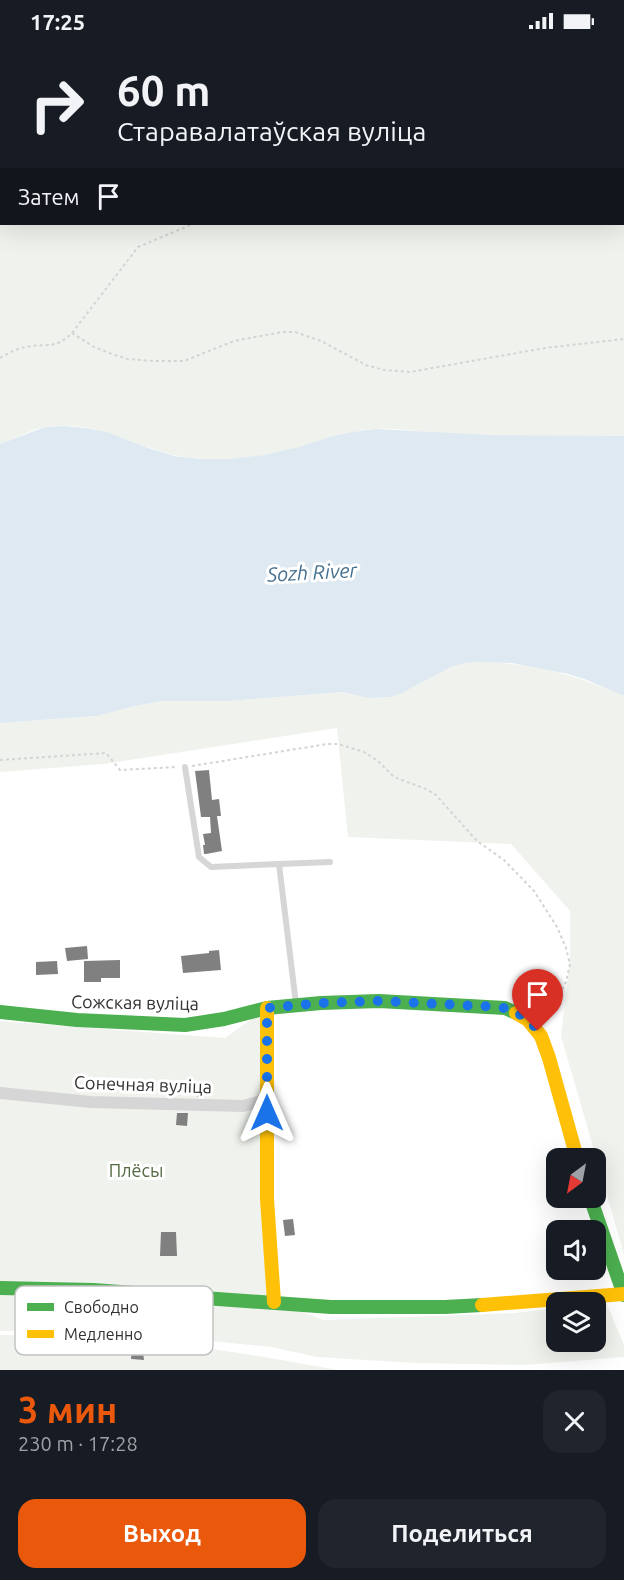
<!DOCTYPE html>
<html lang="ru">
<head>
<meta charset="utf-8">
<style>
  :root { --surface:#171b24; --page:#20242c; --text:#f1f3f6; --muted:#9ea1a6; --accent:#ea580c }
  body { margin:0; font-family:Ubuntu,sans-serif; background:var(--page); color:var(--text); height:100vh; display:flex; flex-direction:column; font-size:22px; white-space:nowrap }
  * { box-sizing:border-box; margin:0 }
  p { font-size:20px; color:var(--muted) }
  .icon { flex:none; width:33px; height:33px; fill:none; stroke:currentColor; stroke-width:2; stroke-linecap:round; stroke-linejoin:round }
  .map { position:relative; height:1328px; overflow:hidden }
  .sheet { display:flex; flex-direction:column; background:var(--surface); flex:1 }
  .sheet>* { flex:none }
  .banner { position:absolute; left:0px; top:0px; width:624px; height:183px; box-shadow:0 6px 24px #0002; background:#171b24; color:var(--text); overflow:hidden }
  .needle { width:39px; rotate:212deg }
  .controls { position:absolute; left:546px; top:1106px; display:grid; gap:12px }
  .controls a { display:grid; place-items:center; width:60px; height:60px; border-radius:12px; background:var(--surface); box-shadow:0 6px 24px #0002; font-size:30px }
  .pin { position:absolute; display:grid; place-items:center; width:51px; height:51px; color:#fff; margin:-62px -26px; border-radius:50% 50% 50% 0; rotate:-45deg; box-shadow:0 0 6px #0007 }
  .pin .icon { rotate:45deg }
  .me { position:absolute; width:66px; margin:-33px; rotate:0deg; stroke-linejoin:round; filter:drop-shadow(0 0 4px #0008) }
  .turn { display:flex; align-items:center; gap:21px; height:126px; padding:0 18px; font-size:27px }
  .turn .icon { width:78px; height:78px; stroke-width:2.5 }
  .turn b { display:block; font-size:42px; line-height:51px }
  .then { display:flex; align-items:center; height:57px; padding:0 18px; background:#0003; gap:12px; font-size:22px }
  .round { display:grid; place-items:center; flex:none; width:63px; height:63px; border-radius:18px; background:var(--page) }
  .summary { display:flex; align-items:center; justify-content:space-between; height:102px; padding:0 18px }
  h1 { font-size:36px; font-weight:700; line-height:45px; color:var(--accent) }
  .button { display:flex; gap:12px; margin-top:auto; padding:12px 18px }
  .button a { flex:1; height:69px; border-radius:18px; background:var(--accent); color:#fff; font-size:24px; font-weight:700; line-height:69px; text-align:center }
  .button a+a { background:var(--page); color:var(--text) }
  .status { display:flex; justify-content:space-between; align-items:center; height:42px; padding:0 30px; background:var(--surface); direction:ltr }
  .status svg { height:16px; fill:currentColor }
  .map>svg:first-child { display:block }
  .green { fill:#f0f3ed; fill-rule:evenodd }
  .water { fill:#dee9f1 }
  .building { fill:#808080 }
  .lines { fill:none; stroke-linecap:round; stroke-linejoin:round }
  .path { stroke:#d4d4d4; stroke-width:2; stroke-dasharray:3 3; stroke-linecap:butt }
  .lane { stroke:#d6d6d6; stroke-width:6 }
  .street { stroke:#d6d6d6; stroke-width:12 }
  .fast { stroke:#4caf50; stroke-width:14 }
  .slow { stroke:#ffc107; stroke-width:14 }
  .route { stroke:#1a73e8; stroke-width:10; stroke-dasharray:0 18 }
  .labels { text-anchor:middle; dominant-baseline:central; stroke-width:6; stroke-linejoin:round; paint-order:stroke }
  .street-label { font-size:18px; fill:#323232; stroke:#fff }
  .park-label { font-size:18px; fill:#546a42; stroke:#fff }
  .water-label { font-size:20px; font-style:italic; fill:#456f8e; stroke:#fff }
  .key { fill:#fff; stroke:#c2c2c2; stroke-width:1.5 }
  .key-label { font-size:16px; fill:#323232 }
</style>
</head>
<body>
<div class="status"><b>17:25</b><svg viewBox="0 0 49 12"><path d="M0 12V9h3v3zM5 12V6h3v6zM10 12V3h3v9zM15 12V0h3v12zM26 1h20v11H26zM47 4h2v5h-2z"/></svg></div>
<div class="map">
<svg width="624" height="1328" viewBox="0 0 624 1328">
  <rect width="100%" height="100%" fill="#fff"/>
  <g class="green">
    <path d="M0,0H624V394C567,394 509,394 452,392C426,391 400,386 375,387C346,389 326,398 300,405C277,412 252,416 228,417C211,418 191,417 174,413C130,403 95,378 47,385C31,387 15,397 0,402ZM2,2H622V182H2Z"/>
    <path d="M479,620C530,620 578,633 624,654V1212L561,994L570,917V869L511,802L348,795L337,686L104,722L0,730V681L97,674L135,664L163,659H229L343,650L367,656L391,655L400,652L451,625L465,621Z"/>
    <polygon points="267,966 275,1260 324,1278 514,1271 556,1266 556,1299 596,1299 596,1261 606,1260 624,1303 624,1315 525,1323 415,1321 317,1315 271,1305 120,1290 0,1289 0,979 225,996"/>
    <polygon points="0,1293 124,1294 252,1313 338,1328 0,1328"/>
  </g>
  <polygon class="water" points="64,384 85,386 107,390 151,407 175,414 200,417 229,417 265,413 299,405 330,395 352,390 376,387 490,393 624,394 624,654 587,638 568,632 512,621 479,620 465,621 451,625 400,652 391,655 367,656 343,650 229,659 163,659 135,664 97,674 0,681 0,402 45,385"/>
  <g class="building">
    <polygon points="209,728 212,758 219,757 221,774 217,774 222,809 206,812 204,812 203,803 205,803 203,792 211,791 210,775 201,775 195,729"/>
    <polygon points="87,904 88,917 67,919 65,906"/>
    <polygon points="219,908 221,928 183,931 181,914 209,911 209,909"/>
    <polygon points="120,918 120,936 101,936 101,940 84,940 84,919"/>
    <polygon points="57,919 58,932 36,933 36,920"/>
    <polygon points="197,1041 206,1041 206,1054 197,1055"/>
    <polygon points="177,1071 188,1071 187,1084 176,1083"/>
    <polygon points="293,1177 295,1193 285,1194 283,1178"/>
    <polygon points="161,1190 176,1190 177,1214 160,1214"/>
    <polygon points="132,1300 142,1301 144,1318 131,1317"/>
  </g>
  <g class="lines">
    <g class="path">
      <polyline points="432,2 433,0"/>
      <polyline points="72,291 94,305 112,312 128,317 153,319 184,319 234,299 282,290 295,290 321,299 366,323 384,328 410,330 545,306 624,297"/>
      <path d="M0,316C10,310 20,305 32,304C51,302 56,306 72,291L138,205L193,182"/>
      <polyline points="0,718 106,711 120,728 177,725"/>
      <polyline points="192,724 327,702 338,702 364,710 378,719 394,735 426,747 436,753 477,799 504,818 534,849 557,885 566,906 570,922 566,940 544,979"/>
    </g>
    <g class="lane">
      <polyline points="185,725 199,815 211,825 279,822 296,962"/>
      <polyline points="279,822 330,820"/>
    </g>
    <polyline class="street" points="0,1051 91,1060 243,1064 261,1059 267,1050"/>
    <g class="fast">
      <polyline points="0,970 77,978 185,983 224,977 267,966 321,961 379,959 505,966 516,971"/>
      <polyline points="590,1155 624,1253"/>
      <polyline points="0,1246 93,1248 331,1265 445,1265 482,1263"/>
    </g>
    <g class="slow">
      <polyline points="267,966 267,1157 274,1260"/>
      <polyline points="516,971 528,978 541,994 549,1016 577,1116"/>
      <polyline points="482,1263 624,1252"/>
    </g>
  </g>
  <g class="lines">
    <path class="route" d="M267,1071V966L321,961L379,959L499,965C516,968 528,976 538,989"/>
  </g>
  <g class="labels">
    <g class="street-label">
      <text transform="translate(135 960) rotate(1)">Сожская вуліца</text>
      <text transform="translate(143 1042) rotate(2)">Сонечная вуліца</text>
    </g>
    <g class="park-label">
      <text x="136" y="1128">Плёсы</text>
    </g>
    <g class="water-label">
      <text transform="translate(312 530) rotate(-3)">Sozh River</text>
    </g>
  </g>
  <rect x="15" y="1244" width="198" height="69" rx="9" class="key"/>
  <rect x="27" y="1261" width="27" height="8" fill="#4caf50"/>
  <rect x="27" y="1288" width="27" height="8" fill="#ffc107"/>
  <g class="key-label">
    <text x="64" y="1271">Свободно</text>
    <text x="64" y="1298">Медленно</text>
  </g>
</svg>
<div class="controls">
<a><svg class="needle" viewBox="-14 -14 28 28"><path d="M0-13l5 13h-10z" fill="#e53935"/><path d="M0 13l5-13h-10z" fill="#9ea1a6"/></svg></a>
<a><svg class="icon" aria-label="sound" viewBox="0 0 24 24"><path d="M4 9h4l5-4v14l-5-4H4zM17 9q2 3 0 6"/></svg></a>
<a><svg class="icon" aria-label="layers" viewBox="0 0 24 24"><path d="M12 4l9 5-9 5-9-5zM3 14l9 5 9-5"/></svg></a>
</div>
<div class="pin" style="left:538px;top:989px;background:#d93025"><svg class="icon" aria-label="arrive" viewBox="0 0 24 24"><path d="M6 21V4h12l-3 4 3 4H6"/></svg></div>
<svg class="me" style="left:267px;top:1071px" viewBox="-20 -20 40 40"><path d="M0-17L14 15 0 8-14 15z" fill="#1a73e8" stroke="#fff" stroke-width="4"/></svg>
<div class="banner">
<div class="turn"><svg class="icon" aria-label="right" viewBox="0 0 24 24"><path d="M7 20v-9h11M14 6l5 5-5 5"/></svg><div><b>60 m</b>Старавалатаўская вуліца</div></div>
<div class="then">Затем<svg class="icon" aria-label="arrive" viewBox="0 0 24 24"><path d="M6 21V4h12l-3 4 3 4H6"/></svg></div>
</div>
</div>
<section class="sheet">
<div class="summary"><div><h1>3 мин</h1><p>230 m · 17:28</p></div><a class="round"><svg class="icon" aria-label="close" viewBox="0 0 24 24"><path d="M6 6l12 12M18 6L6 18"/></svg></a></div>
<div class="button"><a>Выход</a><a>Поделиться</a></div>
</section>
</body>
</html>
